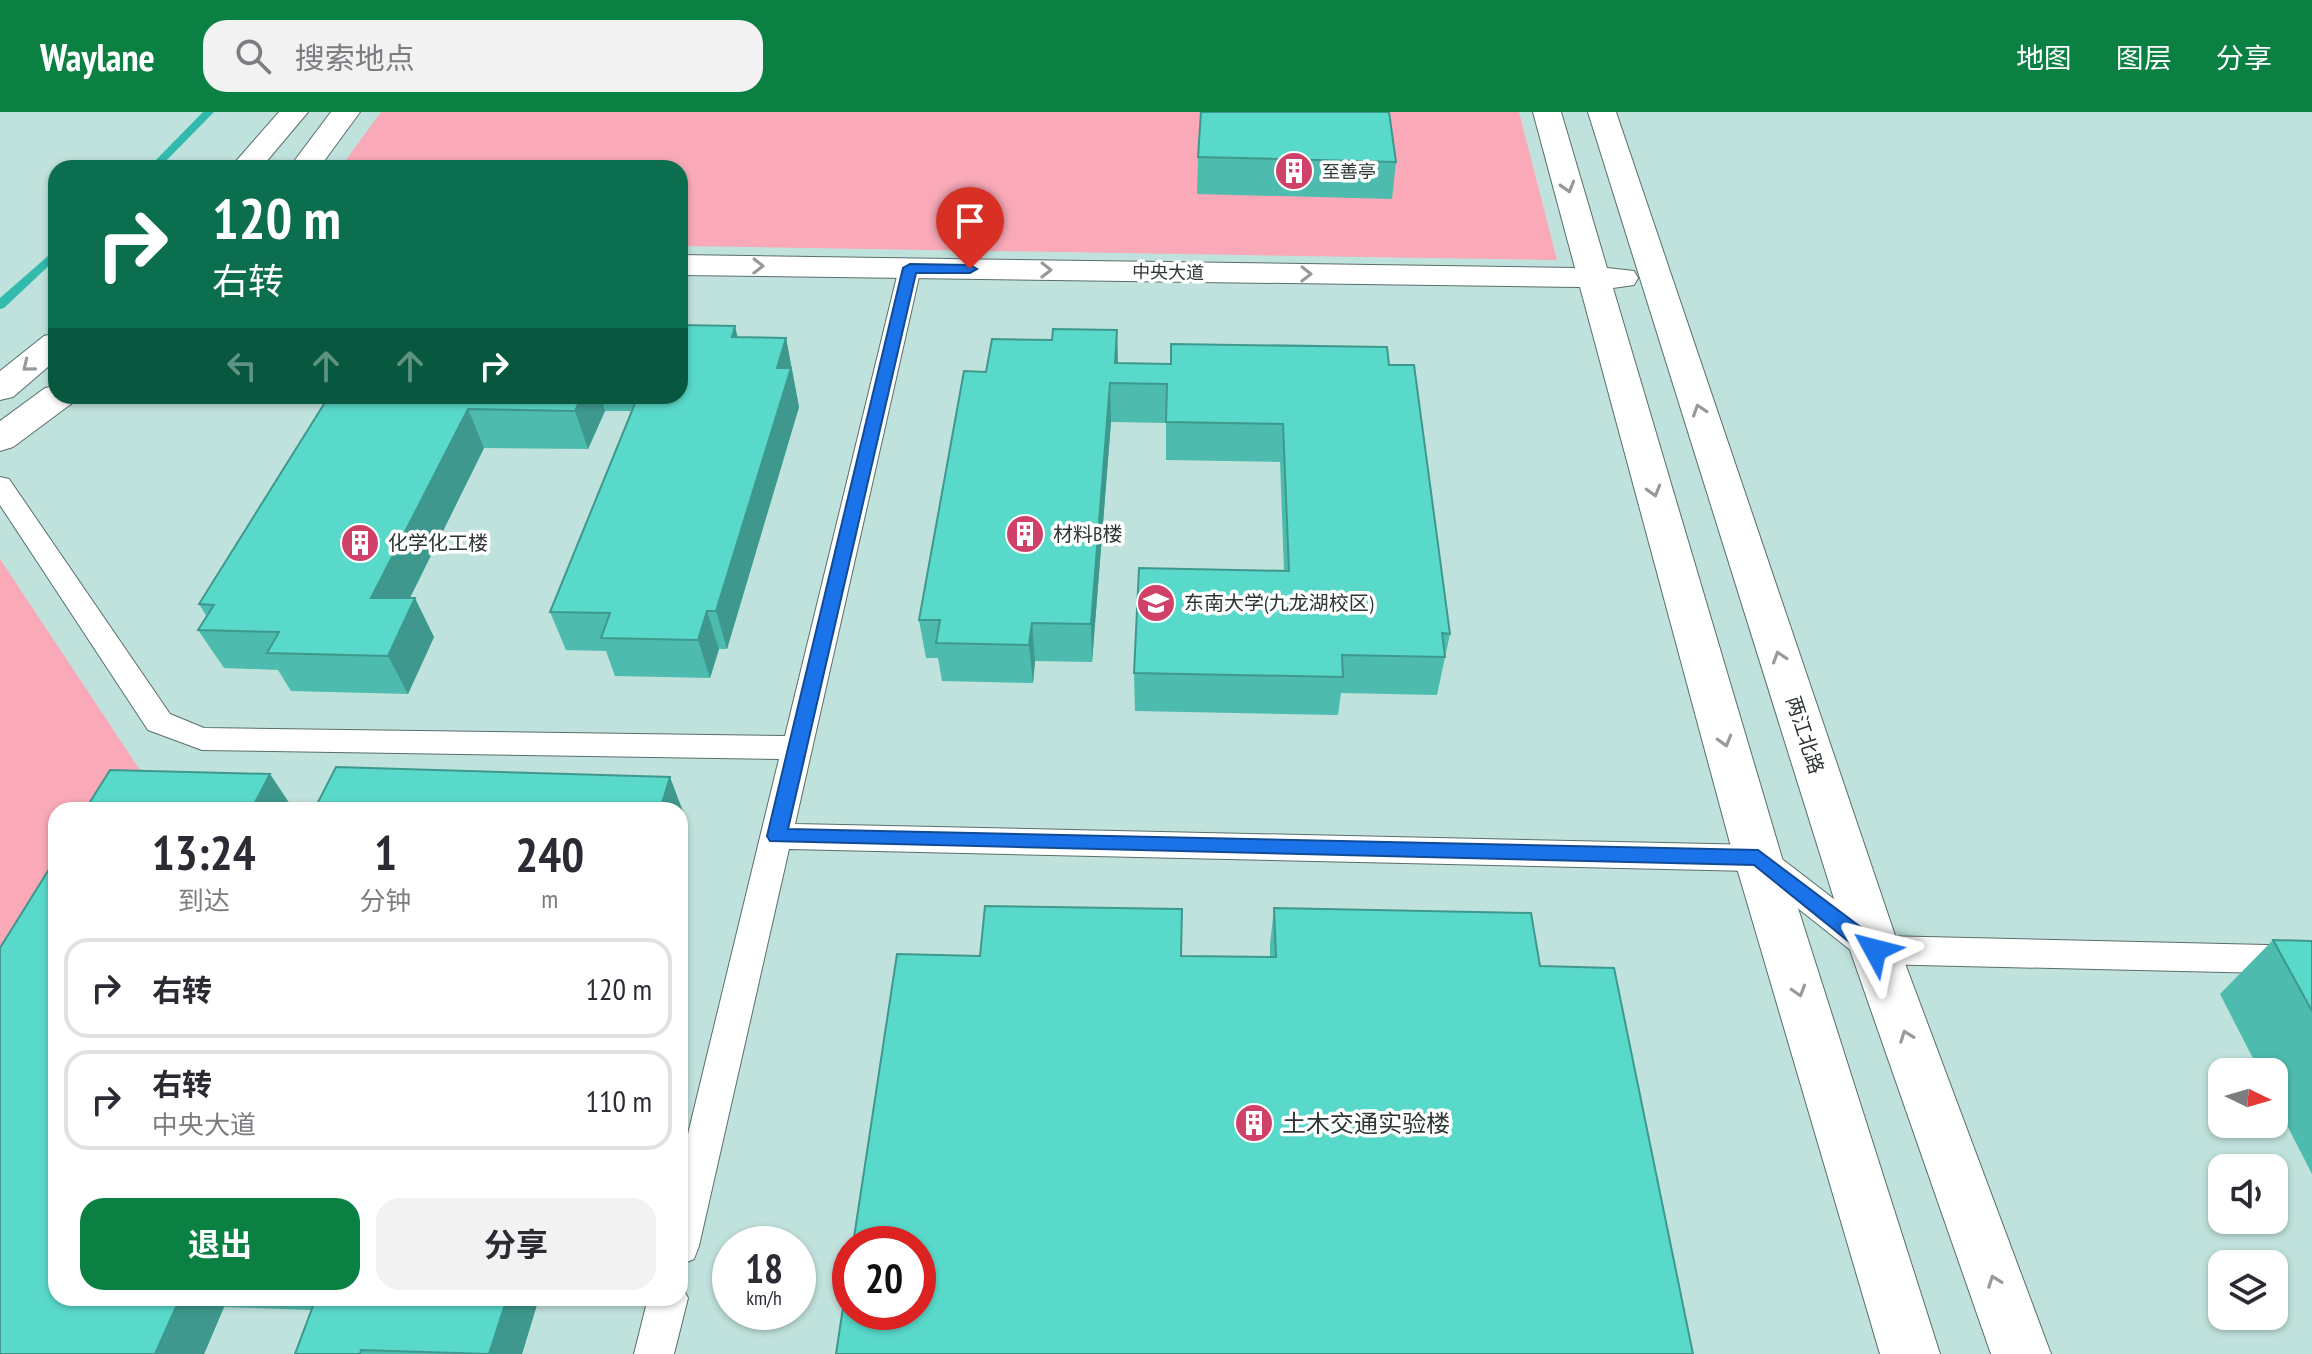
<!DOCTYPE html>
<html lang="zh">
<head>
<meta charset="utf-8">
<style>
  :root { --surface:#fff; --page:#f2f2f3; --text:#2b2b33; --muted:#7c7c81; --line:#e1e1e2; --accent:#0b8043 }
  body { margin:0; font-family:"PT Sans Narrow","Noto Sans SC",sans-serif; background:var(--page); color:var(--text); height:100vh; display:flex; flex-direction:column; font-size:30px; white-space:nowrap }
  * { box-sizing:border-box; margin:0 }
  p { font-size:26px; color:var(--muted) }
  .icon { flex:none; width:44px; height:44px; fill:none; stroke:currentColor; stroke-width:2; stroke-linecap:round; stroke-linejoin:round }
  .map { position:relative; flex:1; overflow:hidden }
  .drawer { position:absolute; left:48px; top:690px; width:640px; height:504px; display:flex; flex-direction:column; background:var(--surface); border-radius:24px; box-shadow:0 2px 6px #0004 }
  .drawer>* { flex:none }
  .hud { position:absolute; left:48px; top:48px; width:640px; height:244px; border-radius:24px; box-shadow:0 2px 6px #0004; background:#0b6e4f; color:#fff; overflow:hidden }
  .needle { width:52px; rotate:95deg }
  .buttons { position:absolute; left:2208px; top:946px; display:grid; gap:16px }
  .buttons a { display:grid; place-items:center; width:80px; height:80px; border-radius:16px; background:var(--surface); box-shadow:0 2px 6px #0004; font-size:40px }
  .speed { position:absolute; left:712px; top:1114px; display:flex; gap:16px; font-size:40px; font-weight:700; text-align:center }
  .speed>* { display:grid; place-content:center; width:104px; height:104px; border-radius:50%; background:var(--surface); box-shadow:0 2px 6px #0004; line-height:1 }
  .speed small { font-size:20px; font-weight:400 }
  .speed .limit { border:12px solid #d22; background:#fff; color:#111 }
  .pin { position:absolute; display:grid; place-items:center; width:68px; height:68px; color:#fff; margin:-82px -34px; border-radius:50% 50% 50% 0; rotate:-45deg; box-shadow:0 0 8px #0007 }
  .pin .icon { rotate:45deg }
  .me { position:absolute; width:88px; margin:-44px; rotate:308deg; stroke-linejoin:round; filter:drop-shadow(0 0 6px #0008) }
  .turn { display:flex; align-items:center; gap:28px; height:168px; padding:0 32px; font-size:36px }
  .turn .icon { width:104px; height:104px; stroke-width:2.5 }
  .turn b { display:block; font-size:56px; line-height:68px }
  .lanes { display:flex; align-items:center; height:76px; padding:0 32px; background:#0003; justify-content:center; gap:40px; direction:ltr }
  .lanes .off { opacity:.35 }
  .eta { display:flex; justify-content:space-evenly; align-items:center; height:136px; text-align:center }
  .eta b { font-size:48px; font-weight:700; line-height:56px }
  .action { display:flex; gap:16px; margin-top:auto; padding:16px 32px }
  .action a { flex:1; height:92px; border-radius:24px; background:var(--accent); color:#fff; font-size:32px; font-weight:700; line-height:92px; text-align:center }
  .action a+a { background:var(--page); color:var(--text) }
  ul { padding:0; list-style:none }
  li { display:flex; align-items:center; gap:24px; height:100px; margin:0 16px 12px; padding:0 16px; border:4px solid var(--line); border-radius:24px }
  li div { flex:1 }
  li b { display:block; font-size:30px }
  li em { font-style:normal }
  header { display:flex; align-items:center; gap:48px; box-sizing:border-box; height:112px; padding:0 40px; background:var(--accent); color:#fff }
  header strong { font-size:38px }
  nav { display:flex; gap:44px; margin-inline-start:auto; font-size:28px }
  .search { width:560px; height:72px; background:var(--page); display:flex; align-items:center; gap:20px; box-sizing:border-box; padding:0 28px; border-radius:24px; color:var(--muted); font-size:30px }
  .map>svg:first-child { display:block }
  .built { fill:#c0e2dc; fill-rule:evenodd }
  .green { fill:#f9a9b7 }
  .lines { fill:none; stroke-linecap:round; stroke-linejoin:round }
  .stream { fill:#32baad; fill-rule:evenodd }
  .lane-casing { stroke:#596e6b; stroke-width:2 }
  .street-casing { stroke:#596e6b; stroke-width:2 }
  .lane { fill:#fff; fill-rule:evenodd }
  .street { fill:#fff; fill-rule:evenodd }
  .wall { fill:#4dbbae }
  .shaded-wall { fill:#3e988d }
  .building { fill:#59d9ca; stroke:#3e988d; stroke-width:2 }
  .oneway { stroke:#969a9a }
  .route { fill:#1a73e8; stroke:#114b97; stroke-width:2 }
  .labels { text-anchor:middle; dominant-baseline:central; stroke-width:7; stroke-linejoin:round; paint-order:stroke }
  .far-poi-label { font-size:18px; fill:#2d3634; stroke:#fff; text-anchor:start }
  .far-street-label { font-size:18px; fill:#2d3634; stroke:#fff }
  .poi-label { font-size:20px; fill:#2d3634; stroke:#fff; text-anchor:start }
  .street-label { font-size:20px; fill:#2d3634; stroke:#fff }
  .near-poi-label { font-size:24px; fill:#2d3634; stroke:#fff; text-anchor:start }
</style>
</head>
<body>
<header>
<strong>Waylane</strong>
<div class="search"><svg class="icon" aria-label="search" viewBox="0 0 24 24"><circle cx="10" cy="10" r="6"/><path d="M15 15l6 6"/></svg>搜索地点</div>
<nav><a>地图</a><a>图层</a><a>分享</a></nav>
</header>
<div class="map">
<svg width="2312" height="1242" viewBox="0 0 2312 1242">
  <rect width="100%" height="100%" fill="#d3ebe7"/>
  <path class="built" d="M0,0H2312V1242H0ZM56,56H680V284H56ZM56,698H680V1186H56ZM2222,960H2274V1012H2222ZM2222,1056H2274V1108H2222ZM730,1132H798V1200H730ZM850,1132H918V1200H850ZM2222,1152H2274V1204H2222Z"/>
  <g class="green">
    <polygon points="381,0 1519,0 1557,148 680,134 680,56 340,56"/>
    <polygon points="0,447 146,667 128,698 56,698 56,820 0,915"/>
  </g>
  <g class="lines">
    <g class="stream">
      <polygon points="203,0 214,0 159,56 148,56"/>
      <polygon points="56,137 56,147 4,196 0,197 0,186"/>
    </g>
    <defs>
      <g id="lane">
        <polygon points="910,149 921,156 795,712 1758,733 1769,737 1882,824 2312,834 2312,862 1875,852 1863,848 1751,759 789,737 699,1134 694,1147 680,1153 680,1055 779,647 202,638 148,618 0,393 0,365 9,367 170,602 204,616 785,624 899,156"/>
        <polygon points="680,1171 688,1186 674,1242 634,1242 648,1186 680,1186"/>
      </g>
      <g id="street">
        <polygon points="279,0 308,0 261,56 230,56"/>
        <polygon points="331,0 360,0 319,56 289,56"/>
        <polygon points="1533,0 1561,0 1607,156 1634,159 1638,166 1634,173 1613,176 1782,746 1940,1242 1880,1242 1734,746 1580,175 680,163 680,143 1575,156"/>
        <polygon points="1588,0 1616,0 1900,838 2051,1242 1991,1242 1850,838"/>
        <polygon points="56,221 56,248 13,285 0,288 0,259 44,224"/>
        <polygon points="56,274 56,284 76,284 71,292 13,335 0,339 0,309 45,276"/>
      </g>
    </defs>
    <use href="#lane" class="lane-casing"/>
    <use href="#street" class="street-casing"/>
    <use href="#lane" class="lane"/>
    <use href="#street" class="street"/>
  </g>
  <g class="wall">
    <polygon points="1198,45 1396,50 1392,87 1197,82"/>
    <polygon points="1117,218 1118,251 1389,253 1450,522 1437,583 1341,581 1338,603 1135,599 1134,561 1284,459 1280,350 1166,348 1166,311 1111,310 1092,550 1035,549 1033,571 942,569 938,546 926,546 919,508 986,260 1052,228"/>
    <polygon points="738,225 786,226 799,295 727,537 719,537 710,566 615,564 606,539 566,538 550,500 632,299 605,299 588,337 484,336 410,486 434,525 408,582 291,579 278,558 224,556 198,518 207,505 199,492 329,284 680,284"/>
    <polygon points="1274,796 1540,854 1181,844 1270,845 1270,832"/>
    <polygon points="2273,828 2312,829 2312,1062 2274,988 2274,960 2260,960 2220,882"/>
    <polygon points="56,1186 539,1186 522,1242 295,1242 312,1198 224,1195 204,1242 0,1242"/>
  </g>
  <g class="shaded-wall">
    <polygon points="735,214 744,252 732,225"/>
    <polygon points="1117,218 1118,256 1115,251"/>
    <polygon points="786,226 799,295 727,537 716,499 777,256"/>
    <polygon points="1110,271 1111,310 1092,550 1091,512"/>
    <polygon points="582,284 600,284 605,299 588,337 575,299"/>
    <polygon points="468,297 484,336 391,524 371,486"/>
    <polygon points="415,486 434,525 408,582 388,544"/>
    <polygon points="707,499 719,537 710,566 698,528"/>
    <polygon points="1032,511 1035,549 1033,571 1029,533"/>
    <polygon points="270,662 294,698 251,698"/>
    <polygon points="670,665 684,702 680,716 680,698 660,698"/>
    <polygon points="180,1186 213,1186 224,1195 204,1242 155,1242"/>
    <polygon points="507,1186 539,1186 522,1242 489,1242"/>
  </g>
  <g class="building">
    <polygon points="1201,0 1389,0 1396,50 1198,45"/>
    <polygon points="680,213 735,214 732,225 786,226 777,256 791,256 716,499 707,499 698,528 601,526 610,501 550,500 638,284 680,284"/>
    <polygon points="1053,217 1117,218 1115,251 1171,252 1171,232 1387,235 1389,253 1414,253 1450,522 1442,521 1445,545 1342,543 1343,565 1134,561 1139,456 1289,459 1283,312 1166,310 1167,272 1110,271 1091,512 1032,511 1029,533 936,531 940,508 919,508 964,259 986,260 992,227 1052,228"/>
    <polygon points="329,284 582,284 575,299 468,297 371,486 415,486 388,544 267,541 279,520 198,518 214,493 199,492"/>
    <polygon points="336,655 670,665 660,698 314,698"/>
    <polygon points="110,658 270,662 251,698 85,698"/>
    <polygon points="56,746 56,1186 180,1186 155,1242 0,1242 0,836"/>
    <polygon points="985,794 1182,797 1181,844 1276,845 1274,796 1531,801 1540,854 1614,856 1693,1242 836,1242 850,1149 850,1200 918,1200 918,1132 853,1132 897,842 980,844"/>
    <polygon points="2273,828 2312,829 2312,899"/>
    <polygon points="316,1186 507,1186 489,1242 361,1238 360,1242 295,1242"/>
  </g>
  <defs><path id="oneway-chevron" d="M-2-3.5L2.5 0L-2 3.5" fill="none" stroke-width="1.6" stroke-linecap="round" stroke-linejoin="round" transform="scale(2)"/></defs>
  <g class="oneway">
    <use href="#oneway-chevron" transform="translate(1568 75) rotate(74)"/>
    <use href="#oneway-chevron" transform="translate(758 154) rotate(1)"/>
    <use href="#oneway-chevron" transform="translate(1046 158) rotate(1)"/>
    <use href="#oneway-chevron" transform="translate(1306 162) rotate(1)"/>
    <use href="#oneway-chevron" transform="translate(28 254) rotate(141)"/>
    <use href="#oneway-chevron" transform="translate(1699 298) rotate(-108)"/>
    <use href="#oneway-chevron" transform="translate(1654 379) rotate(74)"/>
    <use href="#oneway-chevron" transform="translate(1779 545) rotate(-108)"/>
    <use href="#oneway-chevron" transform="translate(1725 629) rotate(74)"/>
    <use href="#oneway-chevron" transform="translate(1799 879) rotate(73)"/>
    <use href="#oneway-chevron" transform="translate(1906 924) rotate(-110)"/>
    <use href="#oneway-chevron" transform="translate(1994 1169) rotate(-110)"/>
  </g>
  <polygon class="route" points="910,152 970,153 977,157 970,161 916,161 788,717 1758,738 1883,832 1886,838 1883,845 1875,847 1868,845 1754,753 770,729 767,724 903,156"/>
  <defs>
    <symbol id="building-disc" viewBox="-11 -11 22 22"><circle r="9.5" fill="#cf4168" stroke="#fff"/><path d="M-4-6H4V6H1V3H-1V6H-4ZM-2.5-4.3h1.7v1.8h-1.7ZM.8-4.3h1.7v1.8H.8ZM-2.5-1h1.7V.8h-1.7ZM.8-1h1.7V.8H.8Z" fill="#fff"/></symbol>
    <symbol id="university-disc" viewBox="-11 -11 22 22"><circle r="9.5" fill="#cf4168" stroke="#fff"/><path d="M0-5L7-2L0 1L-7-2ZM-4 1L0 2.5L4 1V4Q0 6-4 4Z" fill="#fff"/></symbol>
  </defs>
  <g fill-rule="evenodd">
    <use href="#building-disc" x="1272" y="37" width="44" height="44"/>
    <use href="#building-disc" x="1003" y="400" width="44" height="44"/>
    <use href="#building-disc" x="338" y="409" width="44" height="44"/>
    <use href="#university-disc" x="1134" y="469" width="44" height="44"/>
    <use href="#building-disc" x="1232" y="989" width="44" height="44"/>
  </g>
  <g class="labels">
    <g class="far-poi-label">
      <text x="1322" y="59">至善亭</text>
    </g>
    <g class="far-street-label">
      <text transform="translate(1168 160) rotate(1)">中央大道</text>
    </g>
    <g class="poi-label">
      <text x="1053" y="422">材料B楼</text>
      <text x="388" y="431">化学化工楼</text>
      <text x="1184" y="491">东南大学(九龙湖校区)</text>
    </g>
    <g class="street-label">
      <text transform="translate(1805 623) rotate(72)">两江北路</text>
    </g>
    <g class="near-poi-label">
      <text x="1282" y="1011">土木交通实验楼</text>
    </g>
  </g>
</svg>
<div class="buttons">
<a><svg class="needle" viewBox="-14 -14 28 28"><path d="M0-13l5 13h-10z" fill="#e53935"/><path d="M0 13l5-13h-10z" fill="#7c7c81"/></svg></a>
<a><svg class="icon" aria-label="sound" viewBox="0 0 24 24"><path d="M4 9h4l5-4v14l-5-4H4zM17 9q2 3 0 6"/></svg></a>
<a><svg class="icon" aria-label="layers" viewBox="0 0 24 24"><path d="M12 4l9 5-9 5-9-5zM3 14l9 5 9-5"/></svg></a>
</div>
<div class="speed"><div>18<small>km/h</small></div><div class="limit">20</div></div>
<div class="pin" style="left:970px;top:157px;background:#d93025"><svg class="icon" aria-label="arrive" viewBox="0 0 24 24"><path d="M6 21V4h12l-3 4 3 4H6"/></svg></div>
<svg class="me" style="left:1875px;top:838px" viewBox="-20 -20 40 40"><path d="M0-17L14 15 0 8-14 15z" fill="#1a73e8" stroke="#fff" stroke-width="4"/></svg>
<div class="hud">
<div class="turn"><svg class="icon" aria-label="right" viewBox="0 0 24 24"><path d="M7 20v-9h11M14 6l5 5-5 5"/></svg><div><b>120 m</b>右转</div></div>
<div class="lanes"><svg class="icon off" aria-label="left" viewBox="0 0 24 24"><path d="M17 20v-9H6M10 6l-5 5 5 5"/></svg><svg class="icon off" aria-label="ahead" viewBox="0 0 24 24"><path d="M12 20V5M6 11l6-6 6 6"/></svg><svg class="icon off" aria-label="ahead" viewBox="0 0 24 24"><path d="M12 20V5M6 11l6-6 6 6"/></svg><svg class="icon" aria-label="right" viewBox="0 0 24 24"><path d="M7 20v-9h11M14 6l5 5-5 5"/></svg></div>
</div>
<section class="drawer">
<div class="eta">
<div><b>13:24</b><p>到达</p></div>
<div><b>1</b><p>分钟</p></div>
<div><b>240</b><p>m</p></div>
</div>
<ul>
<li><svg class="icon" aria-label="right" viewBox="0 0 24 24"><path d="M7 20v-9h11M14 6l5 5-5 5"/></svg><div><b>右转</b></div><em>120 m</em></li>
<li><svg class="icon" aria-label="right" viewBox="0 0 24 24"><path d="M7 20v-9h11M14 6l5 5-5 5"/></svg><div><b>右转</b><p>中央大道</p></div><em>110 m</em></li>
</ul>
<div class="action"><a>退出</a><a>分享</a></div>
</section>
</div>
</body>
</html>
